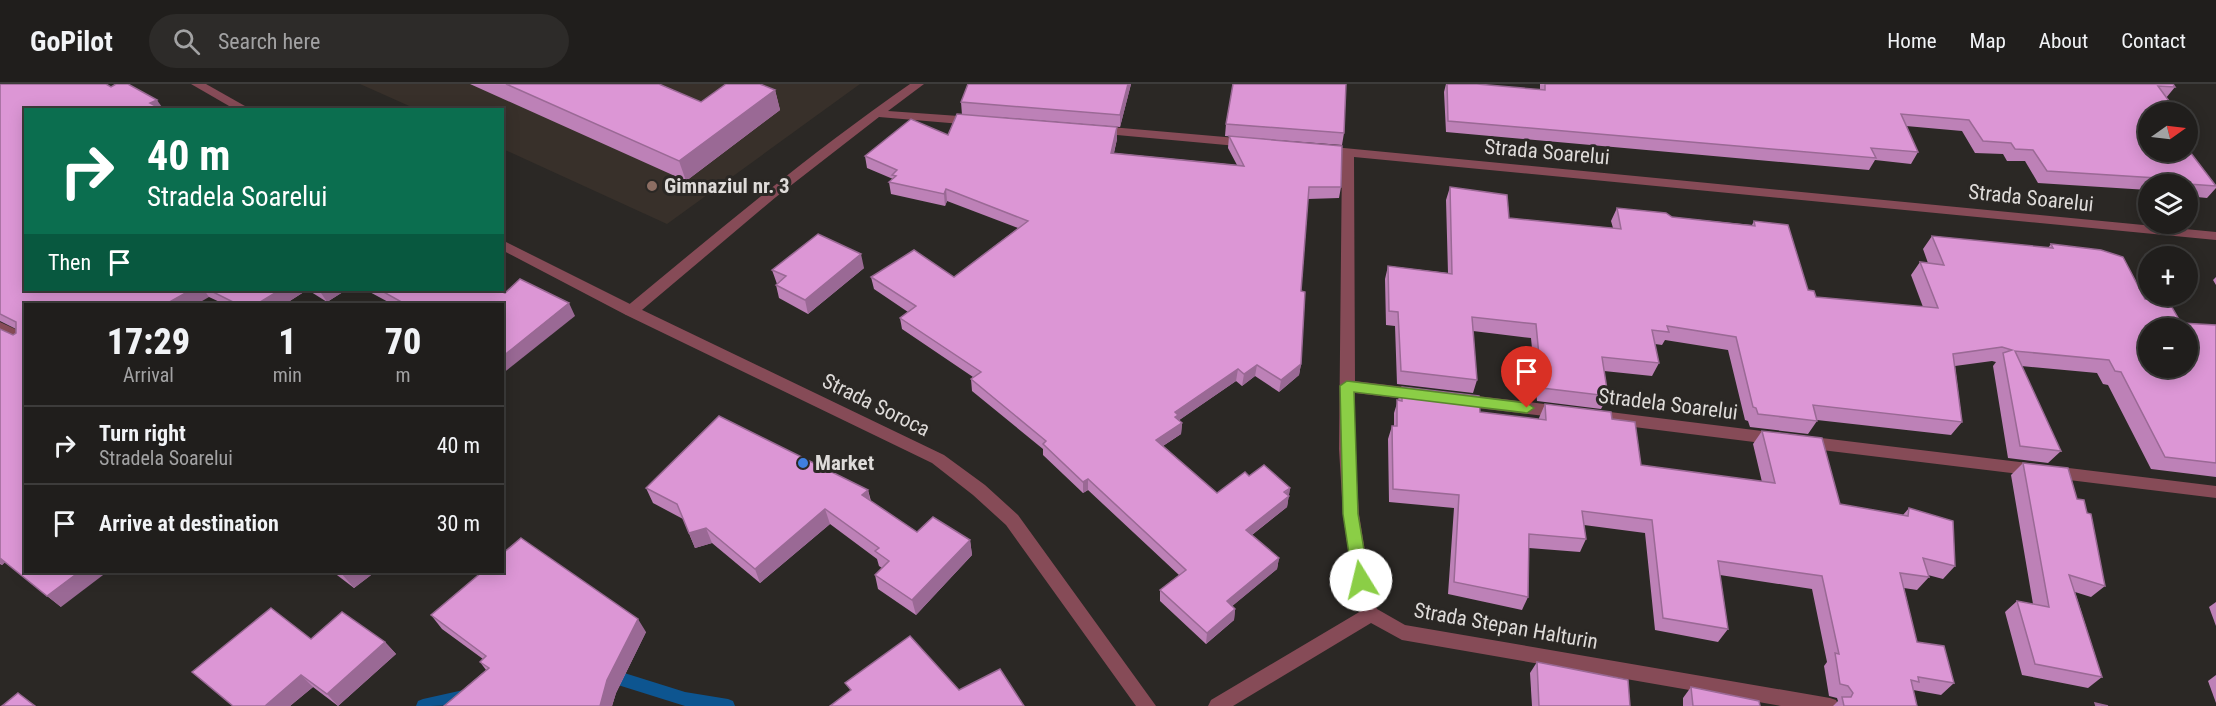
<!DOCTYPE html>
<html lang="en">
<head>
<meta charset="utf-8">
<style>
  :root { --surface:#201e1c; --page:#2d2b29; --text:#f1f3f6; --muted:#a2a2a3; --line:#3d3c3b }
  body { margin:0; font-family:"Roboto Condensed",sans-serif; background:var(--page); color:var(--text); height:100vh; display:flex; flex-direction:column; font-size:22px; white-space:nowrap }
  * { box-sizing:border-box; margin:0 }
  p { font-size:20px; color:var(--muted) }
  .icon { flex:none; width:33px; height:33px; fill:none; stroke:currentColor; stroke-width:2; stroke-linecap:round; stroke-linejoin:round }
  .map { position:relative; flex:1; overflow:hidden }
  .details { position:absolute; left:24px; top:219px; width:480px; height:270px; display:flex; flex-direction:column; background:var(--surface); border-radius:0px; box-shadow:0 3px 15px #0003,0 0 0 2px var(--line) }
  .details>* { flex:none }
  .guide { position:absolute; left:24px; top:24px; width:480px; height:183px; border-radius:0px; box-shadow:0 3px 15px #0003,0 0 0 2px var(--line); background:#0b6e4f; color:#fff; overflow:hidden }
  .needle { width:39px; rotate:76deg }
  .tools { position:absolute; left:2138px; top:18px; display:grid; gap:12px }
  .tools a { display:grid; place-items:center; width:60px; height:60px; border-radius:50%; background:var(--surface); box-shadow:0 3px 15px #0003,0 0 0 2px var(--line); font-size:30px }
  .pin { position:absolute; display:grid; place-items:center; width:51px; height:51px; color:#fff; margin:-62px -26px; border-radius:50% 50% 50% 0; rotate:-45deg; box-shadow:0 0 6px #0007 }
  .pin .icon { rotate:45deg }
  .me { position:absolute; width:66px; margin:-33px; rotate:351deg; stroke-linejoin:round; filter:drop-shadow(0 0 4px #0008) }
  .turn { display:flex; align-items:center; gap:21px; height:126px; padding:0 24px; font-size:27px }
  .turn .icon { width:78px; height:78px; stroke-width:2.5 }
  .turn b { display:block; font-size:42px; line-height:51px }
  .then { display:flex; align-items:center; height:57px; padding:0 24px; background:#0003; gap:12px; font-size:22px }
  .eta { display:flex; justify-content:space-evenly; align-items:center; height:102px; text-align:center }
  .eta b { font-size:36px; font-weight:800; line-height:42px }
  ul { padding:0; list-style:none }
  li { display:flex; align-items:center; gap:18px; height:78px; padding:0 24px; border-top:2px solid var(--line) }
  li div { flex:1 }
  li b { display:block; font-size:22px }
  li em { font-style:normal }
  header { display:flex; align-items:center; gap:36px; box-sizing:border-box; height:84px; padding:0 30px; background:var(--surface); border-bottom:2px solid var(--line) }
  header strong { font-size:28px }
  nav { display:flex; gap:33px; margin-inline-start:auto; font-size:21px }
  .search { width:420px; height:54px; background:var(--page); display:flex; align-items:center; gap:15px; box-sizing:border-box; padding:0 21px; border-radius:33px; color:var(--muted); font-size:22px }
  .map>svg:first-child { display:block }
  .built { fill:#38302a }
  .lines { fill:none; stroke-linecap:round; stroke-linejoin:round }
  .stream { fill:#0d5590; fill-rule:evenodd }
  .minor { fill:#864b57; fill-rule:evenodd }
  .tertiary { fill:#864b57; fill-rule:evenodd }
  .wall { fill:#bd81b7 }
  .shaded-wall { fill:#9a6995 }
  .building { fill:#dc96d5; stroke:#9a6995; stroke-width:1.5; fill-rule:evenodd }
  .route { fill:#8bce46; stroke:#5a862e; stroke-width:1.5 }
  .education-dot { fill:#8d6e63; stroke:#2b2825; stroke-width:2 }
  .shop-dot { fill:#3f7fe0; stroke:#2b2825; stroke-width:2 }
  .labels { text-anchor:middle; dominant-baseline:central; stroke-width:6; stroke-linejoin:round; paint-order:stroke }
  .street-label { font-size:21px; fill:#dedbd9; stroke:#2b2825 }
  .poi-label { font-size:21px; font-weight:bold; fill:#dedbd9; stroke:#2b2825; text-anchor:start }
</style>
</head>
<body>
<header>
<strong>GoPilot</strong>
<div class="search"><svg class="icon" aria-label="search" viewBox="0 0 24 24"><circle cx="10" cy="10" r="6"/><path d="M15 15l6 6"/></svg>Search here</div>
<nav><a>Home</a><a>Map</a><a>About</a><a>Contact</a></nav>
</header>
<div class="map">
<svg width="2216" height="622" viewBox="0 0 2216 622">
  <rect width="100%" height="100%" fill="#2b2825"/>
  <polygon class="built" points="360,0 860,0 667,140 503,65 502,26 416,25"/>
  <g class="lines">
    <g class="stream">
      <polygon points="607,587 618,587 685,608 728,615 733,617 735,622 685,622 618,601 602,599 600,594 602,589"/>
      <path d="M468,605L473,607L475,612L473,617C455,622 435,622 416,622L418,617L423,615Z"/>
    </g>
    <g class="minor">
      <path d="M910,0H924L888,27L973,33L979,37L973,41L879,33L776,113L636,231H626L624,227L626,223C719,146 812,68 910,0Z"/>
      <polygon points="1099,42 1248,55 1254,59 1248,63 1095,49 1095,43"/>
      <polygon points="1323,62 2216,148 2216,156 1354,73 1355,297 1421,305 1428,311 1421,317 1355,309 1355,365 1359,430 1373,516 1377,525 1405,541 1830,614 1836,616 1839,622 1781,622 1402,556 1371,539 1233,622 1208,622 1211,616 1361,527 1355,516 1343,430 1339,365 1342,72 1319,69 1319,63"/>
      <polygon points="0,238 26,250 26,261 0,249"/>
      <polygon points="1460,310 1561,322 1566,324 1569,328 1566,332 1561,334 1460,322 1455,320 1452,316 1455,312"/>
      <polygon points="1594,326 1778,349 1783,351 1786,355 1783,359 1778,361 1594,338 1589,336 1586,332 1589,328"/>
      <polygon points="1805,352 2216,402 2216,414 1805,364 1800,362 1797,358 1800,354"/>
    </g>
    <g class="tertiary">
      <polygon points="191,0 206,0 252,26 236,26"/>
      <polygon points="502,156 636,223 944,371 985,401 1018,431 1156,622 1136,622 1006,441 973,411 932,379 626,231 502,166"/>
    </g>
  </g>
  <g class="wall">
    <polygon points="0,0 26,206 307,206 285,220 224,220 209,213 26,220 61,523 5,478 2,481 0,480 0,245 13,251 16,249 16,245 0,237"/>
    <polygon points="470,0 659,0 701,18 775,6 780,26 686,97"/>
    <polygon points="1131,0 1120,43 997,33 1117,55 1114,69 1237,81 1228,64 1229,52 1341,103 1339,114 1308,115 1301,207 1301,280 1299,291 1279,308 1255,292 1242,302 1236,297 1179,336 1182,339 1181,350 1163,362 1217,409 1249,392 1290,404 1287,423 1252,451 1279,474 1277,485 1232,522 1235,525 1234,536 1206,560 1160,517 1160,506 1179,491 1088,406 1083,409 1043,371 1043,365 972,307 971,295 973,293 902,245 900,234 908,228 874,205 871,193 954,193 1018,144 947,117 945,122 891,110 889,98 893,95 867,84 865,72 948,51 962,31 961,18"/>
    <polygon points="1446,0 1477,0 1540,6 1540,0 2173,0 2175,3 2166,14 2148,28 2216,102 2216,104 2207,114 2187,112 2187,100 2148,100 2148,106 2038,99 2025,77 2007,77 2003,70 1975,69 1962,47 1906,42 1918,68 1911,80 1875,76 1869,86 1446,48 1444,8"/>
    <polygon points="1226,40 1344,49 1342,61 1225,52"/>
    <polygon points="1450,103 1509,134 1613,144 1611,137 1617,124 1672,133 1752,141 1754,137 1808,206 1816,213 1923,223 1911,191 1920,178 1928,179 1923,165 1932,152 2048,164 2051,160 2145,215 2181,239 2216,241 2216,393 2151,385 2108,301 2103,300 2097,289 2021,282 2061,367 2048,379 2008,374 1993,282 1996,278 1992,277 1955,282 1962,338 1951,351 1817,336 1817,337 1808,350 1750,343 1748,337 1745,336 1728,266 1665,256 1662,261 1655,260 1659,279 1652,292 1604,287 1608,312 1601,325 1537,317 1531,254 1473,247 1477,296 1473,309 1397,300 1395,242 1386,241 1385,195 1388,182 1448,189 1446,116"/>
    <polygon points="864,184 808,230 779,214 776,201 777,200 772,186"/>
    <polygon points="2216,193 2216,201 2213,196"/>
    <polygon points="308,206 346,206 327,218"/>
    <polygon points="366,206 498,206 505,209 575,232 502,220 392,220"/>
    <polygon points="1402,303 1480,328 1539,336 1539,334 1545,320 1612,335 1641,381 1762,398 1753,360 1762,347 1840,420 1903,431 1909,424 1955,482 1943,495 1928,491 1929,493 1917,506 1904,504 1917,558 1954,599 1941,611 1913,606 1917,622 1833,622 1838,617 1837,614 1829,612 1824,582 1827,578 1812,505 1720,491 1728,545 1718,558 1655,546 1645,449 1584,441 1586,455 1580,468 1529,464 1528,513 1522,526 1448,510 1454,424 1389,418 1388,355 1392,342 1394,342 1394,329"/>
    <polygon points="2023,379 2105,502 2091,513 2075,508 2102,593 2088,604 2022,591 2005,528 2017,517 2033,520 2011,391"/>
    <polygon points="646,404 868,406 871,417 917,448 970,456 972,471 916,531 878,505 875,491 882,484 879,482 877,475 830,440 760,499 712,459 695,464 683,435 653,419"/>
    <polygon points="333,488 375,488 354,504"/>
    <polygon points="2216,518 2216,542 2209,523"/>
    <polygon points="431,531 646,548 616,609 612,622 444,622 486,586 480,578 483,575 442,545"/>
    <polygon points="311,555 385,558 396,570 338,622 313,603 290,622 233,622"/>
    <polygon points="1537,578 1630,622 1532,622 1530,589"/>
    <polygon points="2216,591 2216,619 2208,597"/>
    <polygon points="1691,603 1760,622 1683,622 1683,614"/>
  </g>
  <g class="shaded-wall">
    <polygon points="1128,0 1131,0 1120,43 1120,31"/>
    <polygon points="775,6 780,26 686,97 679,77"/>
    <polygon points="157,16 164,26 154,26 150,19"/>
    <polygon points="1117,43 1117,55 1111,81 1111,69"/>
    <polygon points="946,105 947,117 945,122 944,110"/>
    <polygon points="861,170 864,184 808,230 805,216"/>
    <polygon points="191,206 204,206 209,213 197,220 166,220"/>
    <polygon points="280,206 307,206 285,220 257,220"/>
    <polygon points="319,206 346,206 327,218"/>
    <polygon points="569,219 575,232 502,290 502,273"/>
    <polygon points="1301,280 1299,291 1279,308 1281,296"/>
    <polygon points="1257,281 1255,292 1242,302 1244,290"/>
    <polygon points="1238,285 1236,297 1178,337 1182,339 1181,350 1155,367 1156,356 1175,328"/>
    <polygon points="1088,395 1088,406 1083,409 1083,398"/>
    <polygon points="1290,404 1287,423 1244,457 1246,446"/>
    <polygon points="868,406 871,421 862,411"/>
    <polygon points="825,425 830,440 760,499 755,485"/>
    <polygon points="706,444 712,459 695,464 689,449"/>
    <polygon points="970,456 972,471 916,531 912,516"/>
    <polygon points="0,474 5,478 2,481 0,479"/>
    <polygon points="1279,474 1277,485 1225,528 1227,517"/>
    <polygon points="79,488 107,488 61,523 47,512"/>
    <polygon points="340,488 375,488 354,504"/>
    <polygon points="1235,525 1234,536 1206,560 1207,549"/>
    <polygon points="638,535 646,548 616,609 612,622 600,622 607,596"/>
    <polygon points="385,558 396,570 338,622 327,610"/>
    <polygon points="301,591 313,603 290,622 265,622"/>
  </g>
  <g class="building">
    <polygon points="0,0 106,0 111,3 116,0 128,0 157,16 150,19 163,26 26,26 26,206 191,206 166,220 26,220 26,488 79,488 47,512 0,474 0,245 13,251 16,249 16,238 0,230"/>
    <polygon points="506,0 659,0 701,18 726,0 760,0 775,6 679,77"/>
    <polygon points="968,0 1128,0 1120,31 961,18"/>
    <polygon points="1233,0 1346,0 1344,49 1226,40"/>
    <polygon points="1447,0 1477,0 1545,6 1545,0 2173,0 2175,3 2158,2 2177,28 2148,28 2148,68 2187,68 2187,64 2216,102 2160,98 2157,94 2047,87 2033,66 2015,65 2011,59 1983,57 1969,36 1901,30 1918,68 1871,64 1876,74 1448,37"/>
    <polygon points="957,30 1117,43 1111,69 1244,82 1229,52 1342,62 1341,103 1309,103 1301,207 1305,208 1301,280 1281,296 1257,281 1244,290 1238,285 1175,328 1178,331 1175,333 1182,339 1156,356 1217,409 1245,388 1249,392 1264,381 1290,404 1284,408 1289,412 1246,446 1279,474 1227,517 1235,525 1207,549 1160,506 1186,486 1088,395 1083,398 1043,360 1046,357 971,295 981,288 900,234 916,222 871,193 914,166 954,193 1028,137 946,105 944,110 889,98 896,92 892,91 897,86 865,72 911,35 948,51"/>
    <path d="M1450,103L1507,111L1509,134L1621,145L1617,124L1666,129L1672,133L1755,142L1754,137L1788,141L1808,206L1814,207L1816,213L1938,224L1920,178L1944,181L1932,152L2053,164L2051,160L2101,166L2123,173L2145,215L2169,218L2181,239L2216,241V379L2165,373L2121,288L2115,287L2109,276L2015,267L2061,367L2020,362L2003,269L2012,266L2002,263L1953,270L1962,338L1813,321L1817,337L1758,330L1756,324L1753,323L1736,253L1667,242L1669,248L1652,246L1659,279L1602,273L1608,312L1542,304L1536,240L1472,233L1477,296L1401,287L1398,228L1389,227L1388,182L1452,190ZM2148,244H2187V284H2148Z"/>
    <polygon points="818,150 861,170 805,216 776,201 786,192 772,186"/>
    <polygon points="520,195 569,219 502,273 502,220 405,220 380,206 498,206 505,209"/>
    <polygon points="209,206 280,206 257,220 237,220"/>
    <polygon points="1402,303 1479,312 1480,328 1546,336 1545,320 1611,328 1612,335 1635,338 1641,381 1775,399 1762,347 1822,354 1840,420 1908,432 1909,424 1953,437 1955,482 1923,474 1929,493 1900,489 1917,558 1944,562 1954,599 1918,593 1919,598 1911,596 1917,622 1844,622 1842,613 1851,613 1853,609 1848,602 1840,600 1835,569 1839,570 1822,492 1718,477 1728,545 1663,534 1652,436 1582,427 1586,455 1529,450 1528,513 1454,498 1459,411 1393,405 1392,342 1397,342 1397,316 1402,317"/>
    <polygon points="719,332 868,406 862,411 917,448 933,433 970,456 912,516 875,491 889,477 875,467 879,464 825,425 755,485 706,444 689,449 677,420 646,404"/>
    <polygon points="2023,379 2068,384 2077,415 2084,416 2087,429 2091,430 2105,502 2069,491 2102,593 2035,580 2017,517 2049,523"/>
    <polygon points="521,454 638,535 607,596 600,622 444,622 489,584 480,578 486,572 431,531 482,488 502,488 502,470"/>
    <polygon points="271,524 311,555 342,528 385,558 327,610 301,591 265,622 233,622 192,588"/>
    <polygon points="910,552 959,606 1000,585 1024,622 830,622 851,606 845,599"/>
    <polygon points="1537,578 1628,596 1630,622 1539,622"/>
    <polygon points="1691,603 1759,617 1760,622 1693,622"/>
    <polygon points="18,609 35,622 2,622"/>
    <polygon points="2095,619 2108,622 2096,622"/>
  </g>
  <polygon class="route" points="1347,297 1527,319 1534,324 1527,329 1354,308 1358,430 1369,496 1361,503 1353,496 1343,430 1340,302"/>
  <circle class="education-dot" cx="652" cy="102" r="6"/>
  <circle class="shop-dot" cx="803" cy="379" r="6"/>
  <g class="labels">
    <g class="street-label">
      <text transform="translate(1547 68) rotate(5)">Strada Soarelui</text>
      <text transform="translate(2031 114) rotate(6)">Strada Soarelui</text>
      <text transform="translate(1668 320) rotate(7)">Stradela Soarelui</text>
      <text transform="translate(876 321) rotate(26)">Strada Soroca</text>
      <text transform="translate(1506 542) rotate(10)">Strada Stepan Halturin</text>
    </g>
    <g class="poi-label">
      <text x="664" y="102">Gimnaziul nr. 3</text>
      <text x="815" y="379">Market</text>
    </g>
  </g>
</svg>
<div class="tools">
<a><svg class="needle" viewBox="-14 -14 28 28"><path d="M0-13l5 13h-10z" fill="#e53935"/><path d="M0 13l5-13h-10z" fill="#a2a2a3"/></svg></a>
<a><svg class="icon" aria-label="layers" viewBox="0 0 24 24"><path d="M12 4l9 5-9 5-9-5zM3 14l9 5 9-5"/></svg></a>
<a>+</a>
<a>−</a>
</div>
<div class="pin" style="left:1527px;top:324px;background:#d93025"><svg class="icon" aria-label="arrive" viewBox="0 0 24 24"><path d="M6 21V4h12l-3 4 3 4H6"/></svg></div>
<svg class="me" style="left:1361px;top:496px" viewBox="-20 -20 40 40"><circle r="19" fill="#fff"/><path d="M0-13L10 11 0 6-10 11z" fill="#8bce46"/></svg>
<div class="guide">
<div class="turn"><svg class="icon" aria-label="right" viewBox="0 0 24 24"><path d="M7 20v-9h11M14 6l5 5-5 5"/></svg><div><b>40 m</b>Stradela Soarelui</div></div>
<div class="then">Then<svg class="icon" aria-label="arrive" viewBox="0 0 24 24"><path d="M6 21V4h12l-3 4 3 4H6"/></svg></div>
</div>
<section class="details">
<div class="eta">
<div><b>17:29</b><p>Arrival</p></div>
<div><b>1</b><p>min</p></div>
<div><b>70</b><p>m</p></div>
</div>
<ul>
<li><svg class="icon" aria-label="right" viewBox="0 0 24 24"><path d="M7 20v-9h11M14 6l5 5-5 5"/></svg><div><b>Turn right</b><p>Stradela Soarelui</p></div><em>40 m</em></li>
<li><svg class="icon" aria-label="arrive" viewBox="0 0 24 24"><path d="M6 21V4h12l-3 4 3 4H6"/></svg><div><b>Arrive at destination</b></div><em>30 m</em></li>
</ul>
</section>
</div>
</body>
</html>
